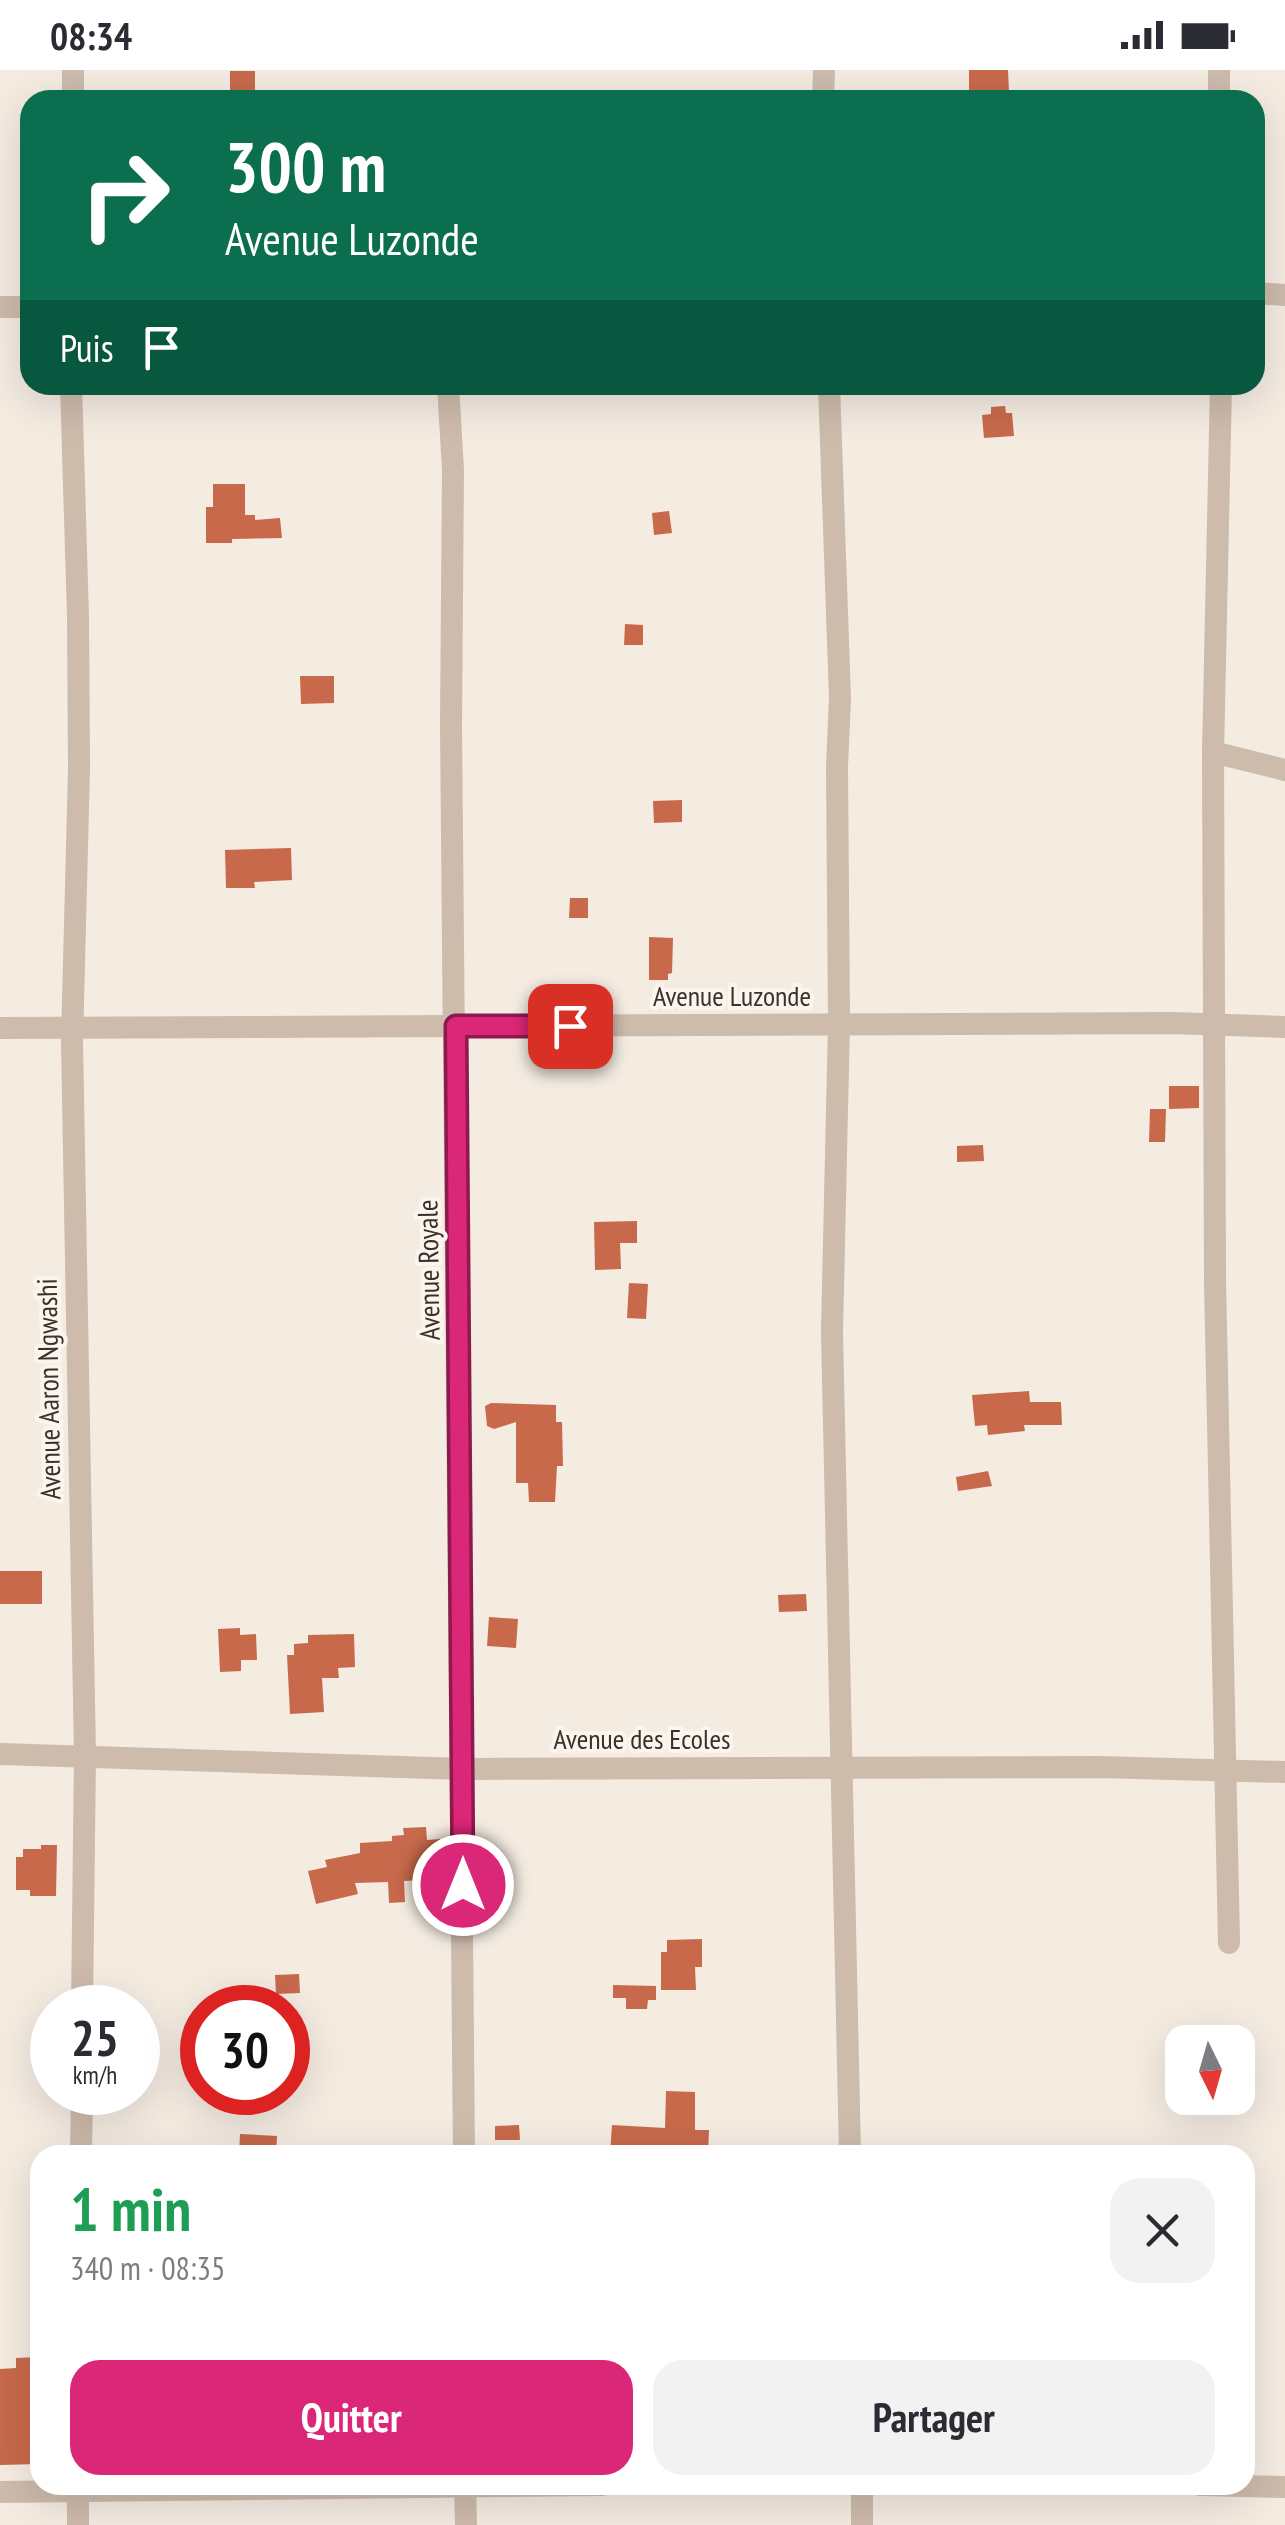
<!DOCTYPE html>
<html lang="fr">
<head>
<meta charset="utf-8">
<style>
  :root { --surface:#fff; --page:#f2f2f3; --text:#2b2b33; --muted:#7c7c81; --accent:#db2777 }
  body { margin:0; font-family:"PT Sans Narrow",sans-serif; background:var(--page); color:var(--text); height:100vh; display:flex; flex-direction:column; font-size:38px; white-space:nowrap }
  * { box-sizing:border-box; margin:0 }
  p { font-size:32px; color:var(--muted) }
  .icon { flex:none; width:55px; height:55px; fill:none; stroke:currentColor; stroke-width:2; stroke-linecap:round; stroke-linejoin:round }
  .map { position:relative; flex:1; overflow:hidden }
  .drawer { position:absolute; left:30px; top:2075px; width:1225px; height:350px; display:flex; flex-direction:column; background:var(--surface); border-radius:30px; box-shadow:0 10px 40px #0002 }
  .drawer>* { flex:none }
  .guide { position:absolute; left:20px; top:20px; width:1245px; height:305px; border-radius:30px; box-shadow:0 10px 40px #0002; background:#0b6e4f; color:#fff; overflow:hidden }
  .needle { width:65px; rotate:175deg }
  .tools { position:absolute; left:1165px; top:1955px; display:grid; gap:20px }
  .tools a { display:grid; place-items:center; width:90px; height:90px; border-radius:20px; background:var(--surface); box-shadow:0 10px 40px #0002; font-size:50px }
  .speed { position:absolute; left:30px; top:1915px; display:flex; gap:20px; font-size:50px; font-weight:700; text-align:center }
  .speed>* { display:grid; place-content:center; width:130px; height:130px; border-radius:50%; background:var(--surface); box-shadow:0 10px 40px #0002; line-height:1 }
  .speed small { font-size:25px; font-weight:400 }
  .speed .limit { border:15px solid #d22; background:#fff; color:#111 }
  .pin { position:absolute; display:grid; place-items:center; width:85px; height:85px; color:#fff; margin:-42px; border-radius:20px; box-shadow:0 5px 15px #0006 }
  .me { position:absolute; width:110px; margin:-55px; rotate:0deg; stroke-linejoin:round; filter:drop-shadow(0 0 8px #0008) }
  .turn { display:flex; align-items:center; gap:35px; height:210px; padding:0 40px; font-size:45px }
  .turn .icon { width:130px; height:130px; stroke-width:2.5 }
  .turn b { display:block; font-size:70px; line-height:85px }
  .then { display:flex; align-items:center; height:95px; padding:0 40px; background:#0003; gap:20px; font-size:38px }
  .round { display:grid; place-items:center; flex:none; width:105px; height:105px; border-radius:30px; background:var(--page) }
  .head { display:flex; align-items:center; justify-content:space-between; height:170px; padding:0 40px }
  h1 { font-size:60px; font-weight:600; line-height:75px; color:#1e9e55 }
  .button { display:flex; gap:20px; margin-top:auto; padding:20px 40px }
  .button a { flex:1; height:115px; border-radius:30px; background:var(--accent); color:#fff; font-size:40px; font-weight:600; line-height:115px; text-align:center }
  .button a+a { background:var(--page); color:var(--text) }
  .status { display:flex; justify-content:space-between; align-items:center; height:70px; padding:0 50px; background:var(--surface); direction:ltr }
  .status svg { height:28px; fill:currentColor }
  .map>svg:first-child { display:block }
  .building { fill:#c8694b }
  .lines { fill:none; stroke-linecap:round; stroke-linejoin:round }
  .street { stroke:#cdbbac; stroke-width:22 }
  .route-casing { stroke:#8e194d; stroke-width:25 }
  .route { stroke:#db2777; stroke-width:18 }
  .labels { text-anchor:middle; dominant-baseline:central; stroke-width:8; stroke-linejoin:round; paint-order:stroke }
  .street-label { font-size:28px; fill:#3b302b; stroke:#fbf5ee }
</style>
</head>
<body>
<div class="status"><b>08:34</b><svg viewBox="0 0 49 12"><path d="M0 12V9h3v3zM5 12V6h3v6zM10 12V3h3v9zM15 12V0h3v12zM26 1h20v11H26zM47 4h2v5h-2z"/></svg></div>
<div class="map">
<svg width="1285" height="2455" viewBox="0 0 1285 2455">
  <rect width="100%" height="100%" fill="#f4ebe1"/>
  <g class="building">
    <polygon points="969,0 1008,0 1009,21 969,21"/>
    <rect x="230" y="1" width="25" height="29"/>
    <polygon points="1005,336 1006,343 1012,343 1014,366 984,368 982,345 991,344 991,337"/>
    <polygon points="213,414 245,414 245,445 255,445 255,450 280,448 282,468 232,469 232,473 206,473 206,437 213,437"/>
    <polygon points="669,441 672,463 654,465 652,443"/>
    <polygon points="625,554 643,555 643,575 624,575"/>
    <polygon points="300,606 334,606 334,633 301,634"/>
    <polygon points="682,730 682,752 654,753 653,731"/>
    <polygon points="291,778 292,810 254,812 255,818 226,818 225,780"/>
    <polygon points="570,828 588,828 588,848 569,848"/>
    <polygon points="649,867 673,868 672,903 668,904 668,910 649,910"/>
    <polygon points="1169,1016 1199,1016 1199,1038 1169,1039"/>
    <polygon points="1150,1039 1166,1039 1165,1072 1149,1072"/>
    <polygon points="983,1075 984,1091 957,1092 957,1076"/>
    <polygon points="637,1151 637,1173 620,1173 621,1199 595,1200 594,1152"/>
    <polygon points="629,1213 648,1214 646,1249 627,1248"/>
    <polygon points="1029,1321 1030,1332 1061,1332 1062,1355 1024,1355 1025,1361 988,1365 987,1355 975,1356 972,1325"/>
    <polygon points="491,1333 556,1335 556,1352 562,1352 563,1396 557,1396 555,1432 529,1432 528,1413 516,1413 516,1352 494,1359 487,1356 485,1336"/>
    <polygon points="988,1401 992,1416 958,1421 956,1407"/>
    <rect x="0" y="1501" width="42" height="33"/>
    <polygon points="806,1524 807,1541 779,1542 778,1525"/>
    <polygon points="489,1547 518,1549 516,1578 487,1576"/>
    <polygon points="240,1558 240,1565 256,1564 257,1590 241,1590 241,1601 220,1602 218,1559"/>
    <polygon points="354,1564 355,1597 338,1598 339,1608 322,1608 324,1642 290,1644 287,1585 294,1585 294,1574 308,1573 308,1565"/>
    <polygon points="426,1757 427,1770 440,1769 442,1809 404,1811 405,1832 389,1833 388,1812 355,1813 358,1824 316,1834 308,1801 327,1797 325,1790 360,1783 360,1773 392,1771 392,1766 404,1765 403,1758"/>
    <polygon points="41,1775 57,1775 56,1826 30,1826 30,1820 16,1820 16,1787 23,1787 23,1779 41,1779"/>
    <polygon points="702,1869 702,1897 695,1897 696,1920 661,1920 661,1882 667,1882 667,1870"/>
    <polygon points="299,1904 300,1923 276,1924 275,1905"/>
    <polygon points="613,1915 656,1916 656,1930 648,1930 647,1939 626,1939 626,1928 613,1928"/>
    <polygon points="666,2021 695,2022 695,2060 709,2060 708,2085 610,2084 612,2055 665,2058"/>
    <polygon points="519,2055 520,2070 495,2070 495,2056"/>
    <polygon points="240,2064 277,2066 276,2085 239,2085"/>
    <polygon points="40,2287 40,2394 0,2395 0,2299 16,2298 16,2288"/>
  </g>
  <g class="lines">
    <g class="street">
      <polyline points="73,0 73,30"/>
      <polyline points="1219,0 1219,30"/>
      <polyline points="823,30 824,0"/>
      <polyline points="1255,223 1285,225"/>
      <polyline points="0,237 30,237"/>
      <polyline points="71,315 78,547 79,699 72,971 85,1685 82,1938"/>
      <polyline points="448,315 453,400 451,655 464,2085"/>
      <polyline points="829,315 840,628 837,696 839,952 832,1262 850,2085"/>
      <polyline points="1221,315 1213,682 1215,1211 1229,1873"/>
      <polyline points="1213,682 1285,700"/>
      <polyline points="0,958 1172,953 1285,957"/>
      <polyline points="0,1684 463,1699 1098,1697 1285,1702"/>
      <polyline points="81,2085 82,2022"/>
      <polyline points="465,2415 466,2455"/>
      <polyline points="1200,2415 1285,2417"/>
      <polyline points="0,2422 602,2415"/>
      <polyline points="78,2455 78,2415"/>
      <polyline points="862,2455 862,2415"/>
    </g>
  </g>
  <g class="lines">
    <defs>
      <polyline id="route" points="463,1815 456,956 570,956"/>
    </defs>
    <use href="#route" class="route-casing"/>
    <use href="#route" class="route"/>
  </g>
  <g class="labels">
    <g class="street-label">
      <text x="732" y="925">Avenue Luzonde</text>
      <text transform="translate(428 1200) rotate(-91)">Avenue Royale</text>
      <text transform="translate(48 1319) rotate(-91)">Avenue Aaron Ngwashi</text>
      <text x="642" y="1668">Avenue des Ecoles</text>
    </g>
  </g>
</svg>
<div class="tools">
<a><svg class="needle" viewBox="-14 -14 28 28"><path d="M0-13l5 13h-10z" fill="#e53935"/><path d="M0 13l5-13h-10z" fill="#7c7c81"/></svg></a>
</div>
<div class="speed"><div>25<small>km/h</small></div><div class="limit">30</div></div>
<div class="pin" style="left:570px;top:956px;background:#d93025"><svg class="icon" aria-label="arrive" viewBox="0 0 24 24"><path d="M6 21V4h12l-3 4 3 4H6"/></svg></div>
<svg class="me" style="left:463px;top:1815px" viewBox="-20 -20 40 40"><circle r="17" fill="#db2777" stroke="#fff" stroke-width="3"/><path d="M0-11L8 9 0 5-8 9z" fill="#fff"/></svg>
<div class="guide">
<div class="turn"><svg class="icon" aria-label="right" viewBox="0 0 24 24"><path d="M7 20v-9h11M14 6l5 5-5 5"/></svg><div><b>300 m</b>Avenue Luzonde</div></div>
<div class="then">Puis<svg class="icon" aria-label="arrive" viewBox="0 0 24 24"><path d="M6 21V4h12l-3 4 3 4H6"/></svg></div>
</div>
<section class="drawer">
<div class="head"><div><h1>1 min</h1><p>340 m · 08:35</p></div><a class="round"><svg class="icon" aria-label="close" viewBox="0 0 24 24"><path d="M6 6l12 12M18 6L6 18"/></svg></a></div>
<div class="button"><a>Quitter</a><a>Partager</a></div>
</section>
</div>
</body>
</html>
